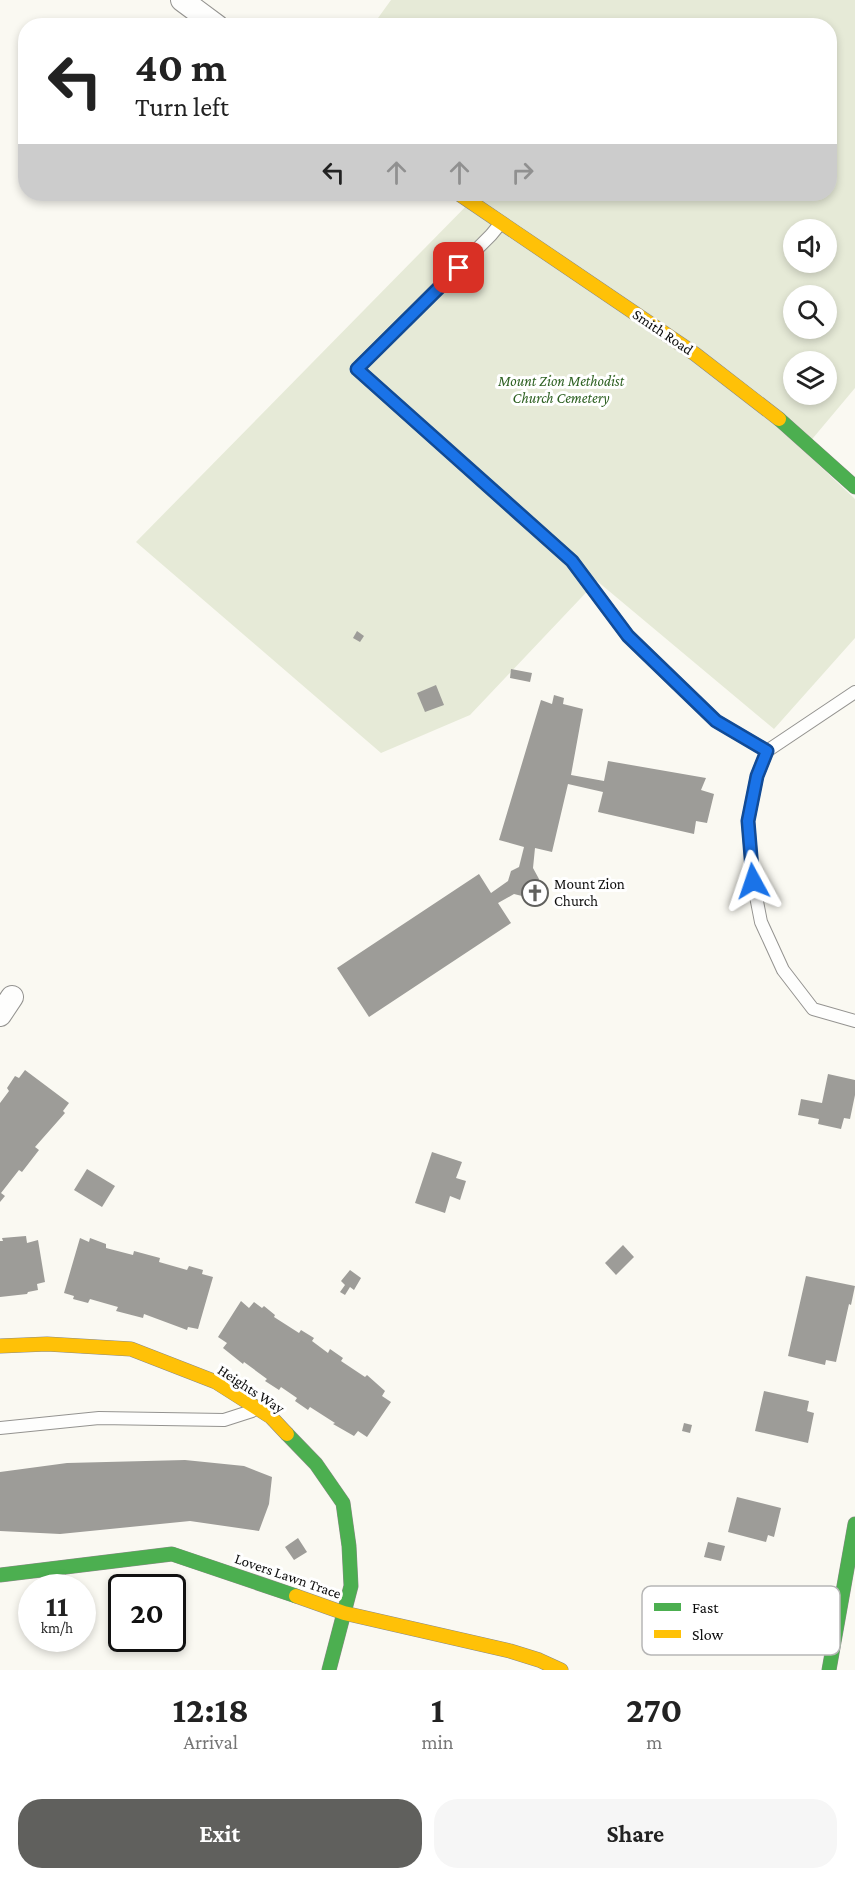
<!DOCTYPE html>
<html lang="en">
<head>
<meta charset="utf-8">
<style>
  :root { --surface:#fff; --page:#f6f6f6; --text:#222; --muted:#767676; --accent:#60605d }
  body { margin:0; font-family:"Crimson Pro",serif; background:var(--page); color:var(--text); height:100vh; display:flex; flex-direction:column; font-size:22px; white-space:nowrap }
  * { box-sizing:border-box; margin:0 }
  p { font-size:20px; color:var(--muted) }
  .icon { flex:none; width:33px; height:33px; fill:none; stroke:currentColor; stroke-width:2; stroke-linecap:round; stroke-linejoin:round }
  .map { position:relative; height:1670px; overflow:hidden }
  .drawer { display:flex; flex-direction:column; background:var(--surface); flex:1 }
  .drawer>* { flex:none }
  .hud { position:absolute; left:18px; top:18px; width:819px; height:183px; border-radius:24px; box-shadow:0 3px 9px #0003; background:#fff; color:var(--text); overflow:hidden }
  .fabs { position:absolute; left:783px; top:219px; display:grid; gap:12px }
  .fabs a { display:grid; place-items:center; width:54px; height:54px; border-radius:50%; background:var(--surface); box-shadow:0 3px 9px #0003; font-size:30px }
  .speed { position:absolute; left:18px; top:1574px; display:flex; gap:12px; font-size:30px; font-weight:700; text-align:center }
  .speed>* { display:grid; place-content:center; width:78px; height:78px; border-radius:50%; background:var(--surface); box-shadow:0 3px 9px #0003; line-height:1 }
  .speed small { font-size:15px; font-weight:400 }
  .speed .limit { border:3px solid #111; border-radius:9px; background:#fff; color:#111 }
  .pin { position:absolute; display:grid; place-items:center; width:51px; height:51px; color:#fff; margin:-26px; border-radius:12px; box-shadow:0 3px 9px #0006 }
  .me { position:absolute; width:66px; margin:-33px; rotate:355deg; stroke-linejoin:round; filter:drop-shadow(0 0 4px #0008) }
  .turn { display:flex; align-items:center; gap:21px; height:126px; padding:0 18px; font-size:27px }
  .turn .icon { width:78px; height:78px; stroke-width:2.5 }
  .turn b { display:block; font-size:42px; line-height:51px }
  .lanes { display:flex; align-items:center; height:57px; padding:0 18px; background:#0003; justify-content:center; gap:30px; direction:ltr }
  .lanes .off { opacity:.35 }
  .eta { display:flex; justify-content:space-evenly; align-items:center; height:102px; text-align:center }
  .eta b { font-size:36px; font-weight:700; line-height:42px }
  .button { display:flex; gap:12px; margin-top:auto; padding:12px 18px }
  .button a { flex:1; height:69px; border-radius:24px; background:var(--accent); color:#fff; font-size:24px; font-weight:700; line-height:69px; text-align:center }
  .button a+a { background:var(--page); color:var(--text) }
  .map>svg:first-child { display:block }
  .cemetery { fill:#e6ead7; fill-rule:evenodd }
  .building { fill:#9d9c98 }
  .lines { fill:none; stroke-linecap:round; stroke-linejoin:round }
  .lane-casing { stroke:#949390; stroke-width:14 }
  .street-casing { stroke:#949390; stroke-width:24 }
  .fast-casing { stroke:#8a8a87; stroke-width:15 }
  .slow-casing { stroke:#8a8a87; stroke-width:15 }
  .lane { stroke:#fefefd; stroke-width:12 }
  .street { stroke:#fefefd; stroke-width:22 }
  .fast { stroke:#4caf50; stroke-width:14 }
  .slow { stroke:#ffc107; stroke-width:14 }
  .route-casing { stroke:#114b97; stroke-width:15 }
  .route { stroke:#1a73e8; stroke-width:10 }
  .labels { text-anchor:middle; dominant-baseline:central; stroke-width:6; stroke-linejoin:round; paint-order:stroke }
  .street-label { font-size:15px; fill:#0d0d0d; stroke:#fff }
  .park-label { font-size:15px; font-style:italic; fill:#2e6122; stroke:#fff }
  .poi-label { font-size:15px; fill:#0d0d0d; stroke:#fff; text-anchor:start }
  .key { fill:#fff; stroke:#b6b6b6; stroke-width:1.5 }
  .key-label { font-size:16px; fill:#0d0d0d }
</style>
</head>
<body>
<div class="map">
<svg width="855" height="1670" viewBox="0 0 855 1670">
  <rect width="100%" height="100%" fill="#faf9f2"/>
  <path class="cemetery" d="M391,0H855V388L803,450L855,499V638L774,729L597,581L470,715L381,753L136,542L478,194H830V26L373,25ZM794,230H826V262H794ZM794,296H826V328H794ZM794,362H826V394H794Z"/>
  <g class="building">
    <polygon points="357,631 364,636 360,642 353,638"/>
    <polygon points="511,669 532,673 530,682 510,678"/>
    <polygon points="436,685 444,705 425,712 417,693"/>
    <polygon points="554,695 564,698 563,704 583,709 571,775 604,781 608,761 706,778 701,790 714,794 707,823 696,821 694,834 598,812 603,792 568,784 552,852 535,848 533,868 539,879 536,891 526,897 514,894 498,903 511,923 369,1017 337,968 479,874 491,893 508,881 511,871 519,867 524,847 499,840 541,700 552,704"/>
    <polygon points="25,1070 69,1103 63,1111 65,1113 35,1147 39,1150 22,1172 19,1170 1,1193 5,1196 0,1202 0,1103 9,1091 7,1088 15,1076 19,1078"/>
    <polygon points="828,1074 855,1080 855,1095 850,1119 844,1118 841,1129 818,1124 819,1119 798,1115 801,1099 822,1103"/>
    <polygon points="432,1152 462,1162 456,1178 466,1181 460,1200 450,1196 445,1213 415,1203"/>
    <polygon points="87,1169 115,1186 102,1207 74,1190"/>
    <polygon points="26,1236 27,1243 38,1240 45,1282 37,1284 38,1290 28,1292 27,1294 0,1297 0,1241 3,1241 2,1238"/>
    <polygon points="80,1238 89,1242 90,1238 106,1244 106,1248 133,1255 134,1251 160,1258 159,1262 187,1270 189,1266 203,1270 202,1274 213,1277 198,1329 188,1327 187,1330 144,1314 143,1318 116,1311 118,1307 90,1299 88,1303 73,1299 74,1296 64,1293"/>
    <polygon points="623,1245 634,1257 616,1275 605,1263"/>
    <polygon points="350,1270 361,1278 354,1290 350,1287 345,1295 340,1292 345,1285 341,1281"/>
    <polygon points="806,1276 855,1286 851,1305 849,1304 836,1362 826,1360 825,1365 788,1356"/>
    <polygon points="241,1301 249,1308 254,1302 262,1308 264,1306 275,1315 274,1317 299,1333 301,1330 314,1338 312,1341 328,1353 330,1349 343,1358 341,1361 365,1377 367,1375 385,1391 382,1396 391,1402 367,1437 358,1431 354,1436 333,1424 335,1423 310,1407 308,1410 295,1401 297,1398 281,1387 279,1390 265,1381 267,1379 244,1362 243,1364 223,1348 227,1343 218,1337"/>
    <polygon points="764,1391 809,1401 807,1411 814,1413 808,1443 755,1431"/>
    <polygon points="684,1423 692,1425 690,1433 682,1431"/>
    <polygon points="185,1460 244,1466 272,1477 269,1504 259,1531 190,1521 60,1534 0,1531 0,1472 67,1463"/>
    <polygon points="737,1497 781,1508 774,1537 768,1535 766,1542 728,1532"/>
    <polygon points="298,1538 307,1552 294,1560 285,1547"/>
    <polygon points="708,1542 725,1546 721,1561 704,1557"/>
  </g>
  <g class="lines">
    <defs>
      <g id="lane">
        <polyline points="500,224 491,235 357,369 572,561 628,636 716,721 767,751"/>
        <polyline points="855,692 767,751 757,776 748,821 753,881 761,922 783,970 813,1009 855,1021"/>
        <polyline points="0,1428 99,1418 224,1420 252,1411"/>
      </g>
      <g id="street">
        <polyline points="182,0 217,26"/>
        <polyline points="0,1015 12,997"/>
      </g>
      <g id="fast">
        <polyline points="779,419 855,487"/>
        <polyline points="287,1434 316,1464 343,1503 349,1546 351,1586 329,1670"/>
        <polyline points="0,1575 172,1554 296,1596"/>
        <polyline points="829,1670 855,1524"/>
      </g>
      <g id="slow">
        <polyline points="459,194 695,354 779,419"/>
        <polyline points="0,1346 47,1344 131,1349 216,1382 271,1417 287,1434"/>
        <polyline points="296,1596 344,1613 510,1651 539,1660 561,1670"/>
      </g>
    </defs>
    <use href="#lane" class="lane-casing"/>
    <use href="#street" class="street-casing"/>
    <use href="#fast" class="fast-casing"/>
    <use href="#slow" class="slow-casing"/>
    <use href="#lane" class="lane"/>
    <use href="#street" class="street"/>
    <use href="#fast" class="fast"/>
    <use href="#slow" class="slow"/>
  </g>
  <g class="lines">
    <defs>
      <polyline id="route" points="459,268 357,369 572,561 628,636 716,721 767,751 757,776 748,821 753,881"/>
    </defs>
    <use href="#route" class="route-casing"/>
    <use href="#route" class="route"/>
  </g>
  <defs>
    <symbol id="church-ring" viewBox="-11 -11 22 22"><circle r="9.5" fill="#fff" stroke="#60605d" stroke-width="1.5"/><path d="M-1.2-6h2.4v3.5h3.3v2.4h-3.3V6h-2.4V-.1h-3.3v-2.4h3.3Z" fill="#60605d"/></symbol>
  </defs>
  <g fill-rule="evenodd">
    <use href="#church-ring" x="520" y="878" width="30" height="30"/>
  </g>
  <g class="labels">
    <g class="street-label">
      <text transform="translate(663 332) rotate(34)">Smith Road</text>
      <text transform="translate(251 1389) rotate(33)">Heights Way</text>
      <text transform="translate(288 1576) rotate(19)">Lovers Lawn Trace</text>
    </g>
    <g class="park-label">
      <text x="561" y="381">Mount Zion Methodist<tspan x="561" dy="17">Church Cemetery</tspan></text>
    </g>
    <g class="poi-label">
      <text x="554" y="884">Mount Zion<tspan x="554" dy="17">Church</tspan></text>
    </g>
  </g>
  <rect x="642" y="1586" width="198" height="69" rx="9" class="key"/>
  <rect x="654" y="1603" width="27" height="8" fill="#4caf50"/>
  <rect x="654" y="1630" width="27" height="8" fill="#ffc107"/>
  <g class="key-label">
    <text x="692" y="1613">Fast</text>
    <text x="692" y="1640">Slow</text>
  </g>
</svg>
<div class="fabs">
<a><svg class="icon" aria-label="sound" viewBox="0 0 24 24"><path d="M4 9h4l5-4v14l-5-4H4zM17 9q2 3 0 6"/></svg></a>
<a><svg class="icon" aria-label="search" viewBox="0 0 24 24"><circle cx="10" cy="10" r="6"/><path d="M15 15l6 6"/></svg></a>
<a><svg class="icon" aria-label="layers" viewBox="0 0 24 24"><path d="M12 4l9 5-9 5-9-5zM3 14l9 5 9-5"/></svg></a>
</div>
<div class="speed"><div>11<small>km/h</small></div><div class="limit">20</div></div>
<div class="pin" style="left:459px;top:268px;background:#d93025"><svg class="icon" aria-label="arrive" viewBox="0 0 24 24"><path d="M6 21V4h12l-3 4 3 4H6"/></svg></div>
<svg class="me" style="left:753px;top:881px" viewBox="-20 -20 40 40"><path d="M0-17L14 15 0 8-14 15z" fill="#1a73e8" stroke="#fff" stroke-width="4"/></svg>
<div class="hud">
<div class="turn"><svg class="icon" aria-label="left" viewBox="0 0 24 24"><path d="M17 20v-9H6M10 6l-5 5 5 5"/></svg><div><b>40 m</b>Turn left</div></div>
<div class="lanes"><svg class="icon" aria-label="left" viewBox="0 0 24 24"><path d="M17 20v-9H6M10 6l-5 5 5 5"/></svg><svg class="icon off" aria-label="ahead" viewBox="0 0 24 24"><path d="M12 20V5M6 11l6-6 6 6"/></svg><svg class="icon off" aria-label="ahead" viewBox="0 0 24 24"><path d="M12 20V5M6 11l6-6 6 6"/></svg><svg class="icon off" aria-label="right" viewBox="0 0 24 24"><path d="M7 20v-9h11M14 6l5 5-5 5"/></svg></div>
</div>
</div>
<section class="drawer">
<div class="eta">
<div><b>12:18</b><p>Arrival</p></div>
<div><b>1</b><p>min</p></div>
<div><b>270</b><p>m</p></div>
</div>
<div class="button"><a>Exit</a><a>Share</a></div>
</section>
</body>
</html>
